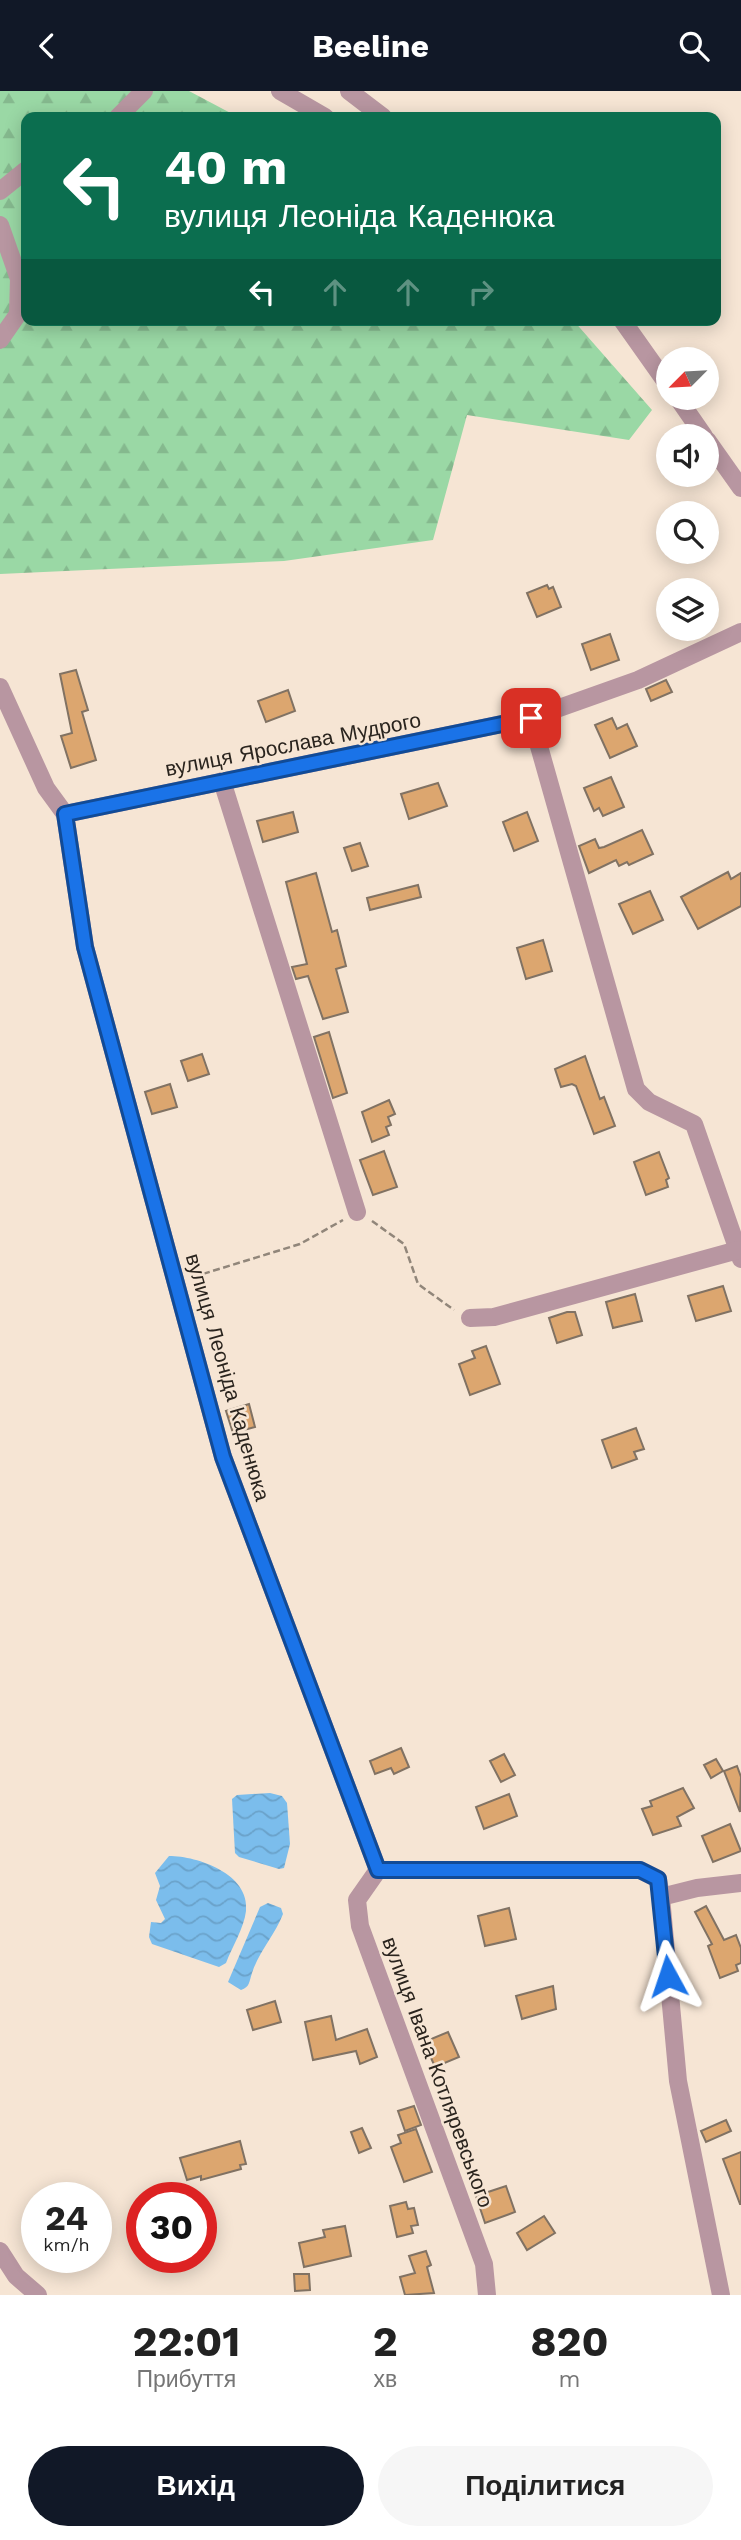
<!DOCTYPE html>
<html lang="uk">
<head>
<meta charset="utf-8">
<style>
  :root { --surface:#fff; --page:#f6f6f6; --text:#222; --muted:#767676; --accent:#111827 }
  body { margin:0; font-family:"Work Sans",sans-serif; background:var(--page); color:var(--text); height:100vh; display:flex; flex-direction:column; font-size:26px; white-space:nowrap }
  * { box-sizing:border-box; margin:0 }
  p { font-size:23px; color:var(--muted) }
  .icon { flex:none; width:38px; height:38px; fill:none; stroke:currentColor; stroke-width:2; stroke-linecap:round; stroke-linejoin:round }
  .map { position:relative; height:2204px; overflow:hidden }
  .side { display:flex; flex-direction:column; background:var(--surface); flex:1 }
  .side>* { flex:none }
  .hud { position:absolute; left:21px; top:21px; width:700px; height:214px; border-radius:14px; box-shadow:0 4px 18px #0003; background:#0b6e4f; color:#fff; overflow:hidden }
  .needle { width:46px; rotate:246deg }
  .tools { position:absolute; left:656px; top:256px; display:grid; gap:14px }
  .tools a { display:grid; place-items:center; width:63px; height:63px; border-radius:50%; background:var(--surface); box-shadow:0 4px 18px #0003; font-size:35px }
  .speed { position:absolute; left:21px; top:2091px; display:flex; gap:14px; font-size:35px; font-weight:700; text-align:center }
  .speed>* { display:grid; place-content:center; width:91px; height:91px; border-radius:50%; background:var(--surface); box-shadow:0 4px 18px #0003; line-height:1 }
  .speed small { font-size:18px; font-weight:400 }
  .speed .limit { border:10px solid #d22; background:#fff; color:#111 }
  .pin { position:absolute; display:grid; place-items:center; width:60px; height:60px; color:#fff; margin:-30px; border-radius:14px; box-shadow:0 4px 10px #0006 }
  .me { position:absolute; width:77px; margin:-38px; rotate:355deg; stroke-linejoin:round; filter:drop-shadow(0 0 5px #0008) }
  .turn { display:flex; align-items:center; gap:24px; height:147px; padding:0 28px; font-size:32px }
  .turn .icon { width:91px; height:91px; stroke-width:2.5 }
  .turn b { display:block; font-size:49px; line-height:60px }
  .lanes { display:flex; align-items:center; height:66px; padding:0 28px; background:#0003; justify-content:center; gap:35px; direction:ltr }
  .lanes .off { opacity:.35 }
  .eta { display:flex; justify-content:space-evenly; align-items:center; height:119px; text-align:center }
  .eta b { font-size:42px; font-weight:700; line-height:49px }
  .cta { display:flex; gap:14px; margin-top:auto; padding:14px 28px }
  .cta a { flex:1; height:80px; border-radius:42px; background:var(--accent); color:#fff; font-size:28px; font-weight:700; line-height:80px; text-align:center }
  .cta a+a { background:var(--page); color:var(--text) }
  header { display:flex; justify-content:space-between; align-items:center; height:91px; padding:0 28px; background:var(--accent); color:#fff; font-size:32px; font-weight:700 }
  .map>svg:first-child { display:block }
  .forest { fill:url(#forest-firs) }
  .water { fill:url(#water-waves) }
  .building { fill:#dca66f; stroke:#817263; stroke-width:2 }
  .lines { fill:none; stroke-linecap:round; stroke-linejoin:round }
  .path { stroke:#91867a; stroke-width:2.5; stroke-dasharray:7 3.5; stroke-linecap:butt }
  .minor { stroke:#b896a1; stroke-width:18 }
  .route-casing { stroke:#114b97; stroke-width:18 }
  .route { stroke:#1a73e8; stroke-width:12 }
  .labels { text-anchor:middle; dominant-baseline:central; stroke-width:5; stroke-linejoin:round; paint-order:stroke }
  .street-label { font-size:21px; fill:#2a241e; stroke:#f6e5d4 }
</style>
</head>
<body>
<header><svg class="icon" aria-label="back" viewBox="0 0 24 24"><path d="M15 5l-7 7 7 7"/></svg>Beeline<svg class="icon" aria-label="search" viewBox="0 0 24 24"><circle cx="10" cy="10" r="6"/><path d="M15 15l6 6"/></svg></header>
<div class="map">
<svg width="741" height="2204" viewBox="0 0 741 2204">
  <defs>
    <pattern id="forest-firs" width="22" height="20" patternUnits="userSpaceOnUse" patternTransform="scale(1.75)"><rect width="22" height="20" fill="#9ad8a5"/><path d="M5 1l3.5 6h-7zM16 11l3.5 6h-7z" fill="#85b98e"/></pattern>
    <pattern id="water-waves" width="16" height="10" patternUnits="userSpaceOnUse" patternTransform="scale(1.75)"><rect width="16" height="10" fill="#7bbdec"/><path d="M0 5q4-4 8 0t8 0" fill="none" stroke="#6aa2ca"/></pattern>
  </defs>
  <rect width="100%" height="100%" fill="#f6e5d4"/>
  <polygon class="forest" points="0,0 189,0 238,26 26,26 26,229 573,229 652,319 629,349 467,324 433,449 284,470 0,483"/>
  <g class="water">
    <polygon points="270,1702 282,1705 287,1712 290,1753 284,1777 279,1778 239,1766 235,1762 232,1708 237,1704"/>
    <path d="M169,1765C198,1765 250,1783 246,1820C244,1837 232,1856 226,1872L219,1876L152,1853L149,1846L151,1831L161,1832L165,1828L156,1809L160,1795L155,1782Z"/>
    <path d="M268,1812L281,1817L283,1823C275,1844 259,1860 252,1882C249,1891 250,1896 241,1899L228,1891L260,1816Z"/>
  </g>
  <g class="building">
    <polygon points="547,494 549,498 553,496 561,516 537,526 527,502"/>
    <polygon points="610,543 619,569 591,579 582,553"/>
    <polygon points="76,579 88,619 82,621 96,669 71,677 61,645 72,642 60,583"/>
    <polygon points="666,589 672,601 651,610 646,598"/>
    <polygon points="288,599 295,620 266,631 258,610"/>
    <polygon points="612,627 617,638 627,633 637,655 610,667 595,634"/>
    <polygon points="611,686 624,716 603,725 599,717 594,720 584,697"/>
    <polygon points="438,692 447,715 409,728 401,703"/>
    <polygon points="293,721 298,741 263,751 257,730"/>
    <polygon points="527,721 538,750 514,760 503,731"/>
    <polygon points="642,739 653,763 629,774 627,771 619,775 616,769 589,782 579,755 595,748 599,757 604,756"/>
    <polygon points="360,752 368,775 352,780 344,757"/>
    <polygon points="728,781 731,788 741,782 741,815 698,838 681,806"/>
    <polygon points="316,782 332,841 337,839 346,875 336,878 348,921 323,928 308,885 296,888 292,876 307,873 286,791"/>
    <polygon points="418,794 421,806 370,819 367,807"/>
    <polygon points="650,800 663,829 633,843 619,813"/>
    <polygon points="543,849 552,880 526,888 517,857"/>
    <polygon points="329,941 347,1002 333,1007 314,946"/>
    <polygon points="202,963 209,983 188,990 181,970"/>
    <polygon points="585,965 600,1008 604,1006 615,1035 594,1043 576,995 572,993 561,996 555,978"/>
    <polygon points="170,993 177,1016 152,1023 145,1001"/>
    <polygon points="389,1009 395,1023 388,1026 391,1034 386,1036 389,1044 372,1051 362,1021"/>
    <polygon points="384,1060 397,1096 373,1104 360,1069"/>
    <polygon points="659,1061 669,1087 666,1089 668,1096 646,1104 634,1071"/>
    <polygon points="723,1195 731,1220 696,1230 688,1205"/>
    <polygon points="635,1203 642,1230 613,1237 606,1211"/>
    <polygon points="567,1221 575,1221 582,1244 557,1252 549,1227"/>
    <polygon points="486,1255 500,1293 470,1304 459,1273 475,1267 472,1260"/>
    <polygon points="249,1313 255,1336 233,1342 226,1320"/>
    <polygon points="636,1337 644,1358 634,1361 637,1368 612,1377 602,1349"/>
    <polygon points="401,1657 409,1676 394,1683 391,1677 375,1683 370,1670"/>
    <polygon points="504,1663 515,1684 501,1691 490,1670"/>
    <polygon points="716,1668 723,1680 711,1687 704,1674"/>
    <polygon points="737,1675 741,1686 740,1721 724,1680"/>
    <polygon points="683,1697 694,1717 677,1726 681,1735 653,1744 642,1718 652,1715 650,1710"/>
    <polygon points="509,1703 517,1725 484,1738 476,1716"/>
    <polygon points="730,1733 741,1760 713,1771 702,1745"/>
    <polygon points="706,1815 724,1849 736,1844 741,1857 741,1872 736,1874 738,1880 720,1887 708,1855 712,1853 695,1821"/>
    <polygon points="509,1817 516,1848 485,1855 478,1825"/>
    <polygon points="553,1895 556,1918 522,1928 516,1905"/>
    <polygon points="275,1910 281,1931 253,1939 247,1919"/>
    <polygon points="331,1925 336,1949 367,1938 377,1966 360,1973 356,1960 313,1969 305,1931"/>
    <polygon points="448,1941 459,1966 435,1976 424,1951"/>
    <polygon points="414,2015 421,2034 405,2040 398,2020"/>
    <polygon points="726,2029 731,2040 706,2051 701,2040"/>
    <polygon points="362,2037 371,2057 359,2062 351,2041"/>
    <polygon points="416,2038 432,2081 404,2091 391,2056 401,2052 398,2044"/>
    <polygon points="240,2050 246,2073 240,2074 241,2078 201,2089 201,2085 187,2089 180,2067"/>
    <polygon points="741,2061 741,2113 740,2113 723,2068"/>
    <polygon points="506,2095 515,2121 485,2132 476,2105"/>
    <polygon points="406,2111 408,2118 414,2117 418,2134 411,2135 413,2142 397,2146 390,2115"/>
    <polygon points="544,2125 555,2142 527,2159 517,2142"/>
    <polygon points="345,2135 351,2165 304,2176 299,2152 325,2146 323,2139"/>
    <polygon points="426,2160 431,2174 427,2176 434,2202 405,2204 400,2186 415,2182 409,2165"/>
    <polygon points="294,2183 309,2183 310,2199 295,2200"/>
  </g>
  <g class="lines">
    <g class="path">
      <polyline points="372,1130 404,1153 418,1193 454,1219"/>
      <polyline points="193,1186 300,1153 343,1129"/>
    </g>
    <g class="minor">
      <polyline points="280,0 325,26"/>
      <polyline points="349,0 383,26"/>
      <polyline points="118,26 144,0"/>
      <polyline points="0,100 26,79"/>
      <polyline points="0,134 19,188 18,223 0,249"/>
      <polyline points="622,229 668,294"/>
      <polyline points="677,306 704,345"/>
      <polyline points="707,349 741,397"/>
      <polyline points="0,596 46,697 65,723 85,856 223,1366 378,1779 640,1779 658,1788 661,1806 697,1797 741,1792"/>
      <polyline points="531,627 636,998 649,1011 694,1033 741,1168"/>
      <polyline points="222,690 357,1121"/>
      <polyline points="65,723 531,627 638,589 741,541"/>
      <polyline points="470,1227 494,1226 738,1159"/>
      <polyline points="378,1779 357,1809 360,1835 484,2173 487,2204"/>
      <polyline points="661,1806 678,1990 721,2204"/>
      <polyline points="0,2160 16,2185 38,2204"/>
    </g>
  </g>
  <g class="lines">
    <defs>
      <polyline id="route" points="531,627 65,723 85,856 223,1366 378,1779 640,1779 658,1788 668,1885"/>
    </defs>
    <use href="#route" class="route-casing"/>
    <use href="#route" class="route"/>
  </g>
  <g class="labels">
    <g class="street-label">
      <text transform="translate(293 653) rotate(-11)">вулиця Ярослава Мудрого</text>
      <text transform="translate(228 1286) rotate(74)">вулиця Леоніда Каденюка</text>
      <text transform="translate(438 1981) rotate(70)">вулиця Івана Котляревського</text>
    </g>
  </g>
</svg>
<div class="tools">
<a><svg class="needle" viewBox="-14 -14 28 28"><path d="M0-13l5 13h-10z" fill="#e53935"/><path d="M0 13l5-13h-10z" fill="#767676"/></svg></a>
<a><svg class="icon" aria-label="sound" viewBox="0 0 24 24"><path d="M4 9h4l5-4v14l-5-4H4zM17 9q2 3 0 6"/></svg></a>
<a><svg class="icon" aria-label="search" viewBox="0 0 24 24"><circle cx="10" cy="10" r="6"/><path d="M15 15l6 6"/></svg></a>
<a><svg class="icon" aria-label="layers" viewBox="0 0 24 24"><path d="M12 4l9 5-9 5-9-5zM3 14l9 5 9-5"/></svg></a>
</div>
<div class="speed"><div>24<small>km/h</small></div><div class="limit">30</div></div>
<div class="pin" style="left:531px;top:627px;background:#d93025"><svg class="icon" aria-label="arrive" viewBox="0 0 24 24"><path d="M6 21V4h12l-3 4 3 4H6"/></svg></div>
<svg class="me" style="left:668px;top:1885px" viewBox="-20 -20 40 40"><path d="M0-17L14 15 0 8-14 15z" fill="#1a73e8" stroke="#fff" stroke-width="4"/></svg>
<div class="hud">
<div class="turn"><svg class="icon" aria-label="left" viewBox="0 0 24 24"><path d="M17 20v-9H6M10 6l-5 5 5 5"/></svg><div><b>40 m</b>вулиця Леоніда Каденюка</div></div>
<div class="lanes"><svg class="icon" aria-label="left" viewBox="0 0 24 24"><path d="M17 20v-9H6M10 6l-5 5 5 5"/></svg><svg class="icon off" aria-label="ahead" viewBox="0 0 24 24"><path d="M12 20V5M6 11l6-6 6 6"/></svg><svg class="icon off" aria-label="ahead" viewBox="0 0 24 24"><path d="M12 20V5M6 11l6-6 6 6"/></svg><svg class="icon off" aria-label="right" viewBox="0 0 24 24"><path d="M7 20v-9h11M14 6l5 5-5 5"/></svg></div>
</div>
</div>
<section class="side">
<div class="eta">
<div><b>22:01</b><p>Прибуття</p></div>
<div><b>2</b><p>хв</p></div>
<div><b>820</b><p>m</p></div>
</div>
<div class="cta"><a>Вихід</a><a>Поділитися</a></div>
</section>
</body>
</html>
